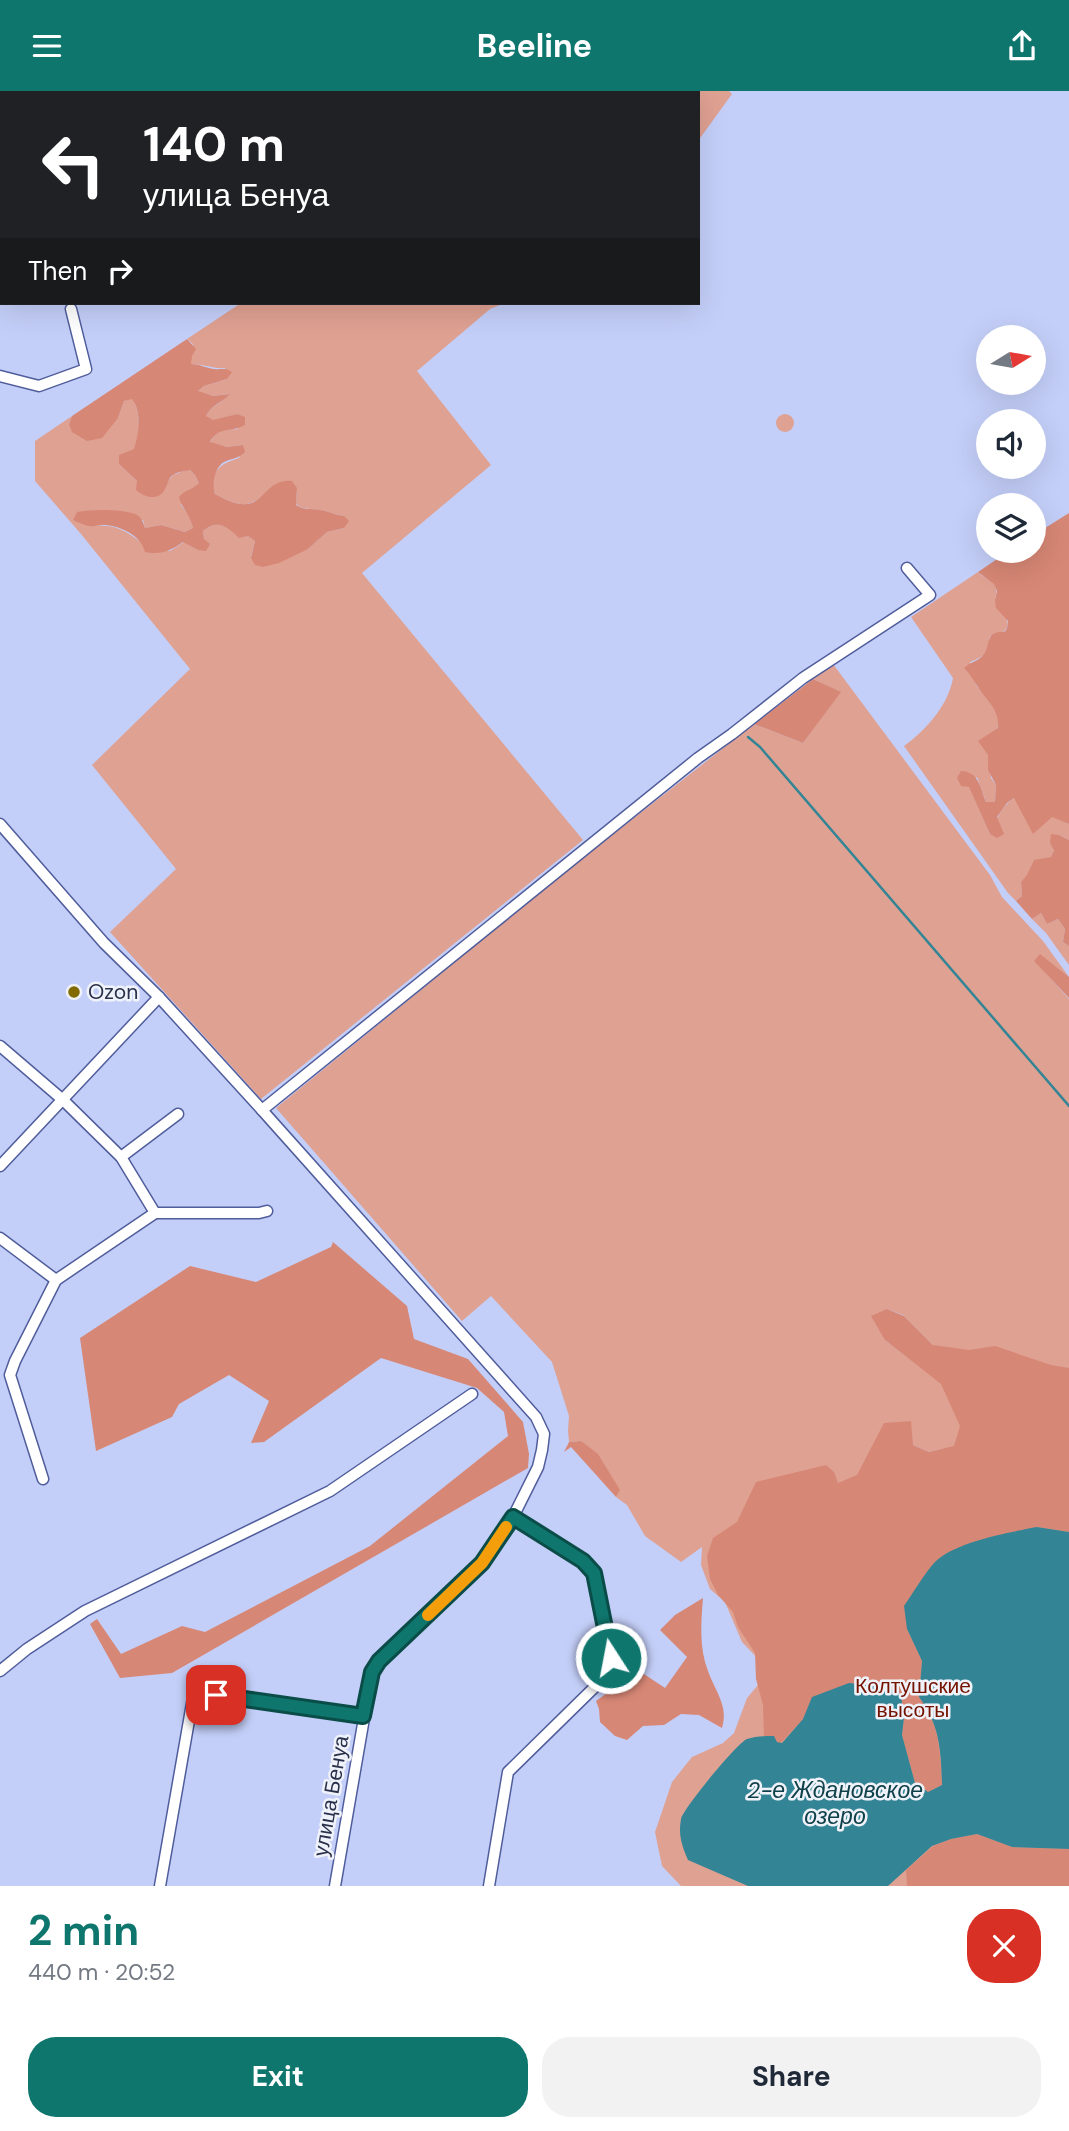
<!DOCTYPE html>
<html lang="en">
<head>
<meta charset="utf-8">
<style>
  :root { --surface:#fff; --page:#f2f2f3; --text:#1f2937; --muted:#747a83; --accent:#0f766e }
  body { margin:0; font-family:"DM Sans",sans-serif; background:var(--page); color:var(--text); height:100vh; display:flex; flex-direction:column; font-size:26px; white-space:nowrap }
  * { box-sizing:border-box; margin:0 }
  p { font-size:23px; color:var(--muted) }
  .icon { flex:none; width:38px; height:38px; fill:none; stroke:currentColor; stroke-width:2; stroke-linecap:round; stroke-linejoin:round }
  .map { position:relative; height:1795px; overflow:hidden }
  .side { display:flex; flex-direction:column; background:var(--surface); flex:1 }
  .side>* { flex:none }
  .guide { position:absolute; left:0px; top:0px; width:700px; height:214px; box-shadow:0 7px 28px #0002; background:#202124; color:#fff; overflow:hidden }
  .needle { width:46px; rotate:79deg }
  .controls { position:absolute; left:976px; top:234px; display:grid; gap:14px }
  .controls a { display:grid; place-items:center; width:70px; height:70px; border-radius:50%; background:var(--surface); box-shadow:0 7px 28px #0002; font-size:35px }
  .pin { position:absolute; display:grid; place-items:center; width:60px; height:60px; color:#fff; margin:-30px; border-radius:14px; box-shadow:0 4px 10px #0006 }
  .me { position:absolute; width:77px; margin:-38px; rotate:349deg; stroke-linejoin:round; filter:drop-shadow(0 0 5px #0008) }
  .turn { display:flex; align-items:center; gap:24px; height:147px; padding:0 28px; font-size:32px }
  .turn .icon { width:91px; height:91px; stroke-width:2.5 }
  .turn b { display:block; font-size:49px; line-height:60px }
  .then { display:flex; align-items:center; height:66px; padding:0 28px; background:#0003; gap:14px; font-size:26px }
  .round { display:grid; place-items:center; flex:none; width:74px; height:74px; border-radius:28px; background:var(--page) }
  .overview { display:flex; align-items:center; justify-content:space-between; height:119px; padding:0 28px }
  h1 { font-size:42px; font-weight:700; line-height:52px; color:var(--accent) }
  .primary-button { display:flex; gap:14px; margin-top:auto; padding:14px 28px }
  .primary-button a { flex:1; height:80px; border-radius:28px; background:var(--accent); color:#fff; font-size:28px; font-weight:700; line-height:80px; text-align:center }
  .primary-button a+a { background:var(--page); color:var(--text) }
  header { display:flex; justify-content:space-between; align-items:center; height:91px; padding:0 28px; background:var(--accent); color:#fff; font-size:32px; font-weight:700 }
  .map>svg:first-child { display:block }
  .green { fill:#dfa192; fill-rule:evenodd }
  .forest { fill:#d78775 }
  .water { fill:#338596 }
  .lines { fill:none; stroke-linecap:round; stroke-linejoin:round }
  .stream { stroke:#338596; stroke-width:2.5 }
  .street-casing { stroke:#505d9b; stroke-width:13 }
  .street { stroke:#fff; stroke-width:10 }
  .route-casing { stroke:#0a4d48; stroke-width:18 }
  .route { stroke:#0f766e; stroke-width:12 }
  .slow { stroke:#f59e0b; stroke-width:12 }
  .poi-dot { fill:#826a03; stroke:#f0f2f9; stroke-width:2.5 }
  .labels { text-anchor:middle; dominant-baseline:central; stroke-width:5; stroke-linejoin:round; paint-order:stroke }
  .poi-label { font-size:21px; fill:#29304b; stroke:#f0f2f9; text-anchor:start }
  .park-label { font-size:21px; fill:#741400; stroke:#f0f2f9 }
  .street-label { font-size:21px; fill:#29304b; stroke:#f0f2f9 }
  .water-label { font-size:23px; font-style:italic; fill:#0f414a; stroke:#f0f2f9 }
</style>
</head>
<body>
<header><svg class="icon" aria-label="menu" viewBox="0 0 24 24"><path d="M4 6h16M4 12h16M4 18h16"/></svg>Beeline<svg class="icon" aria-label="share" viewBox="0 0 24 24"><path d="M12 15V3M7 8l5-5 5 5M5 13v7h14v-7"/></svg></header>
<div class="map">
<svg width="1069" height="1795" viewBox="0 0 1069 1795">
  <rect width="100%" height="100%" fill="#c4cff9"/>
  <g class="green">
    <polygon points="672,0 729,0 732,3 698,50 698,2 672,2"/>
    <path d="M241,212H505L490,218L417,280L491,374L362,482L583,749L261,1008L110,841L176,778L92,674L190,578L81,443L35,390V350L72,325L69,333L118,327L124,310L132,307C140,318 141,344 135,357C132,363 124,368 119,373L137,390H168L173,384L189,378L195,384L199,392L181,414L192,429L193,437L185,441L161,434L145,437L143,429L90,435C114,433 123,438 142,452C149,457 162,458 170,460L184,451L198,459L204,448L203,440C217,428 227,435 239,446L248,445L255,450L251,466L308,458L327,441L344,437V425C335,424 328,420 319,419C310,417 304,420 296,413L297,397L276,393C253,415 245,420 215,403C209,381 219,373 239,367L243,354L227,356L210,352C216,338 224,339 238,338L237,323L212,330L206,325C211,314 222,313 229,303L213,305L197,301L204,295L227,288L225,277C213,278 203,273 190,273L193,253L187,248Z"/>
    <circle cx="785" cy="332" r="9"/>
    <path d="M978,481C989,492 1000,488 995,509C1001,518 1017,536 1000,542C996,543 993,542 990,546C989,548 989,550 989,552C986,564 981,567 970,571L976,594L994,616L999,628L998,636L984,656L988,664L991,687L996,694L995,711H986L977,686L969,695L990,743C996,729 1001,716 1014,707L1069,733V749L1059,744L1051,767L1034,770L1027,785L1021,791L1022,805L1016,810L1008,802L904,655C926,639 948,615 953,587L911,526Z"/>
    <path d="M833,573L990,784L1002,806L1043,850L1069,886L1040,864L1035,870L1069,908V1795H681L662,1775L655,1741L672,1691L692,1666L723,1652L734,1642L747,1607L758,1594L760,1570L742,1551L725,1511L710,1498L701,1474L702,1456L681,1471L645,1445L627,1414L616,1406L619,1399L611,1385L581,1350L569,1351L568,1340L569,1325L552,1271L491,1205L462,1230L276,1017L584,766L754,633L803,652L840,601L813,588ZM887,1218L903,1224L933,1254L929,1283L885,1249ZM913,1354L929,1361L943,1358L857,1384Z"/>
    <polygon points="1041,822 1047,833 1058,828 1065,838 1063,851 1069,855 1069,874 1046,842 1032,828"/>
  </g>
  <g class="forest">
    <path d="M187,248L196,258L192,265L191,273C199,273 206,277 214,278C222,279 224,276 232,281L227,288L204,295L198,300L213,305L230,303C222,312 211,314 206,325L213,329L237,323L245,326V334C231,342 218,335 210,351L227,356L243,354L245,361C238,368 232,367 224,371C214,377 212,393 215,403C267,433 258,387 292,390L297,397L296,414C305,420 310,417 320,419C328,420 335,424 344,425L349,430L344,437L327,441L308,458L279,472L263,476L255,474L251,467L255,450L248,445L239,447C227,435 217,428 203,440L204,448L210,453L206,460L198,459L183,451C170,460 162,464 145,461C141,445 123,436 106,434C101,433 95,436 89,435C84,434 78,431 73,429L77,421C92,418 121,418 135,423C141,425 143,431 145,437L161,434L185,441L193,437C191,425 182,418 179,406C185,399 192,399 199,392L195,384L190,379C185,380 177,381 173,384C168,387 168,393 165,398C159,410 145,407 136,399L137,390L119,373V364L134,358C139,343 142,321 132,308L124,310L118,327L102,347L87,350L72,341L69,333L72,325Z"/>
    <path d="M1069,422V733L1052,726L1033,743L1014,707L1007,712L997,726L1004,743L997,747L990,743L969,696L961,695L957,687L961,680C979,681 980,696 986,711H995L996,694L988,679V664L978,650L998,637C1000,619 987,610 978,596C973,589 971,584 964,577C970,571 979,570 983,564C989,558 987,547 993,543C1003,538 1007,546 1008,530L996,517L995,509L997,500L994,493L978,481L1009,460H1034V444Z"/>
    <polygon points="813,588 841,601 803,652 754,633"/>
    <polygon points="1051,743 1059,744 1069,749 1069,855 1063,851 1065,838 1058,828 1047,833 1041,822 1032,828 1016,810 1022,805 1021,791 1027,784 1034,769 1051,766 1054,759 1050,752"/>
    <polygon points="1040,863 1069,886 1069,907 1034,870"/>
    <polygon points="333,1151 407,1215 414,1248 468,1268 523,1331 529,1363 528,1377 172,1582 120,1587 90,1533 97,1528 121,1563 182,1535 205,1541 370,1455 508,1345 504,1321 477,1297 381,1267 264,1351 251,1352 269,1310 229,1284 179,1313 172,1326 96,1360 80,1247 190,1175 256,1191 331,1156"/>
    <path d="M887,1218L904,1225L933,1254L969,1259L995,1255L1051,1274L1069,1277V1441L1037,1436L907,1538L922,1570L919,1606C940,1635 940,1659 942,1694L928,1701L915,1692L902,1644L904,1627L813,1606L803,1628L781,1652L777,1651L774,1645H764L763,1614L756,1588L755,1562L738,1536L733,1521L718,1504L710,1488L707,1465L713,1447L737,1431L756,1391L826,1374L834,1381L838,1392L857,1384L884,1332L911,1330L913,1354L929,1361L954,1355L960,1335L941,1293L885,1249L871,1225Z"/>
    <polygon points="581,1350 598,1363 620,1399 616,1406 571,1356 564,1361 569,1351"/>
    <path d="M703,1507C701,1531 699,1557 708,1580C715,1600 729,1615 722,1637L699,1624L681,1623L664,1634L643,1635L627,1649L615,1645L600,1631L599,1618L596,1610L621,1592L631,1595L644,1583L665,1597L687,1566L660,1539L675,1524Z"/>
    <polygon points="977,1743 1012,1756 1069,1758 1069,1795 907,1795 906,1779 933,1755 951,1748"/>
  </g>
  <path class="water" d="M1037,1436L1069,1441V1758L1012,1756L977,1743L951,1748L932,1755L888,1795H748L688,1769C682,1755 678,1744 681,1728C683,1718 737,1652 747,1648C755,1645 765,1645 774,1645L777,1651L782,1652L803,1628L812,1606L849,1592L888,1596L901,1604L904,1627L902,1644L915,1692L928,1701L942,1694C941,1660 940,1634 919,1606L922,1570L907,1538L904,1515C914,1501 923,1484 935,1471C954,1451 1011,1441 1037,1436Z"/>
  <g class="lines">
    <polyline class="stream" points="748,646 760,656 1069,1015"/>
    <defs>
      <g id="street">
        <polyline points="298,0 299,2"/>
        <polyline points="373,2 381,0"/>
        <polyline points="667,2 667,0"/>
        <polyline points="0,104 2,104"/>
        <polyline points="0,285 39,295 86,278 71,218"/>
        <polyline points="0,733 104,852 159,906 262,1019 536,1326 544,1343 542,1359 538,1376 513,1426 482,1472 379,1570 372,1581 335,1795"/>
        <polyline points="0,955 63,1009 121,1066 155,1122"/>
        <polyline points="262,1019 698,667 732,643 803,587 930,504 907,477"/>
        <polyline points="121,1066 178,1023"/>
        <polyline points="0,1075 159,906"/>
        <polyline points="155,1122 259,1122 267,1120"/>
        <polyline points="0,1147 56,1189"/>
        <polyline points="43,1388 10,1284 15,1270 56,1189 155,1122"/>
        <polyline points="0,1580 27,1558 85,1520 330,1400 472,1303"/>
        <polyline points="160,1795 194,1601 364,1625"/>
        <polyline points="489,1795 508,1681 607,1584 611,1567 594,1482 583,1470 513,1426"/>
      </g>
    </defs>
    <use href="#street" class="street-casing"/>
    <use href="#street" class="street"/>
  </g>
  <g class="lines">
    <defs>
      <polyline id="route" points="216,1604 363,1625 372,1581 379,1570 482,1472 513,1426 583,1470 594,1482 611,1567"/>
    </defs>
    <use href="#route" class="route-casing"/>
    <use href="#route" class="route"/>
    <polyline class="slow" points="428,1524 482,1472 506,1436"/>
  </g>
  <circle class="poi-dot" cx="74" cy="901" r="7"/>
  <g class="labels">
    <g class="poi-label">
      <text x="88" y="901">Ozon</text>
    </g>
    <g class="park-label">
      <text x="913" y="1595">Колтушские<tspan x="913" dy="24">высоты</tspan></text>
    </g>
    <g class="street-label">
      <text transform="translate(331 1705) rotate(-80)">улица Бенуа</text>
    </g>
    <g class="water-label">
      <text x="835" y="1699">2-е Ждановское<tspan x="835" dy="26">озеро</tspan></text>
    </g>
  </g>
</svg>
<div class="controls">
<a><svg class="needle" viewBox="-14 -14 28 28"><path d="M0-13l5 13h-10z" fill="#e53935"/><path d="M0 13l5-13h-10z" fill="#747a83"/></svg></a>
<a><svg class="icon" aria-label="sound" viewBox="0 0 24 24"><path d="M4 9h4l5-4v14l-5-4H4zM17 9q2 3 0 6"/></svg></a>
<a><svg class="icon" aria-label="layers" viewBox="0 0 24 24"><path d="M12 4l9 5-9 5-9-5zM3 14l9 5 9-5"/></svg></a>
</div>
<div class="pin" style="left:216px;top:1604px;background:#d93025"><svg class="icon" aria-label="arrive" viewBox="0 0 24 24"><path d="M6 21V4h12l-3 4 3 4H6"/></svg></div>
<svg class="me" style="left:611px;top:1567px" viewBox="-20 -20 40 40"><circle r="17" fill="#0f766e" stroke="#fff" stroke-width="3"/><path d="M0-11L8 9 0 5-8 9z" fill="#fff"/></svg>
<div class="guide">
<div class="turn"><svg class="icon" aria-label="left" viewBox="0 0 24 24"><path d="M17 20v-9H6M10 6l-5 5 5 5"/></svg><div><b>140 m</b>улица Бенуа</div></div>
<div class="then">Then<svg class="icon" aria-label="right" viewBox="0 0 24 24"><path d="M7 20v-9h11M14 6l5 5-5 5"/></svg></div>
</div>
</div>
<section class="side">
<div class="overview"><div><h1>2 min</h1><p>440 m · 20:52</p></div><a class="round" style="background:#d93025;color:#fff"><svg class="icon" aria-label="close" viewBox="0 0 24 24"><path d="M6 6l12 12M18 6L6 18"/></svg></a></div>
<div class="primary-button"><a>Exit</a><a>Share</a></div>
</section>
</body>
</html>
